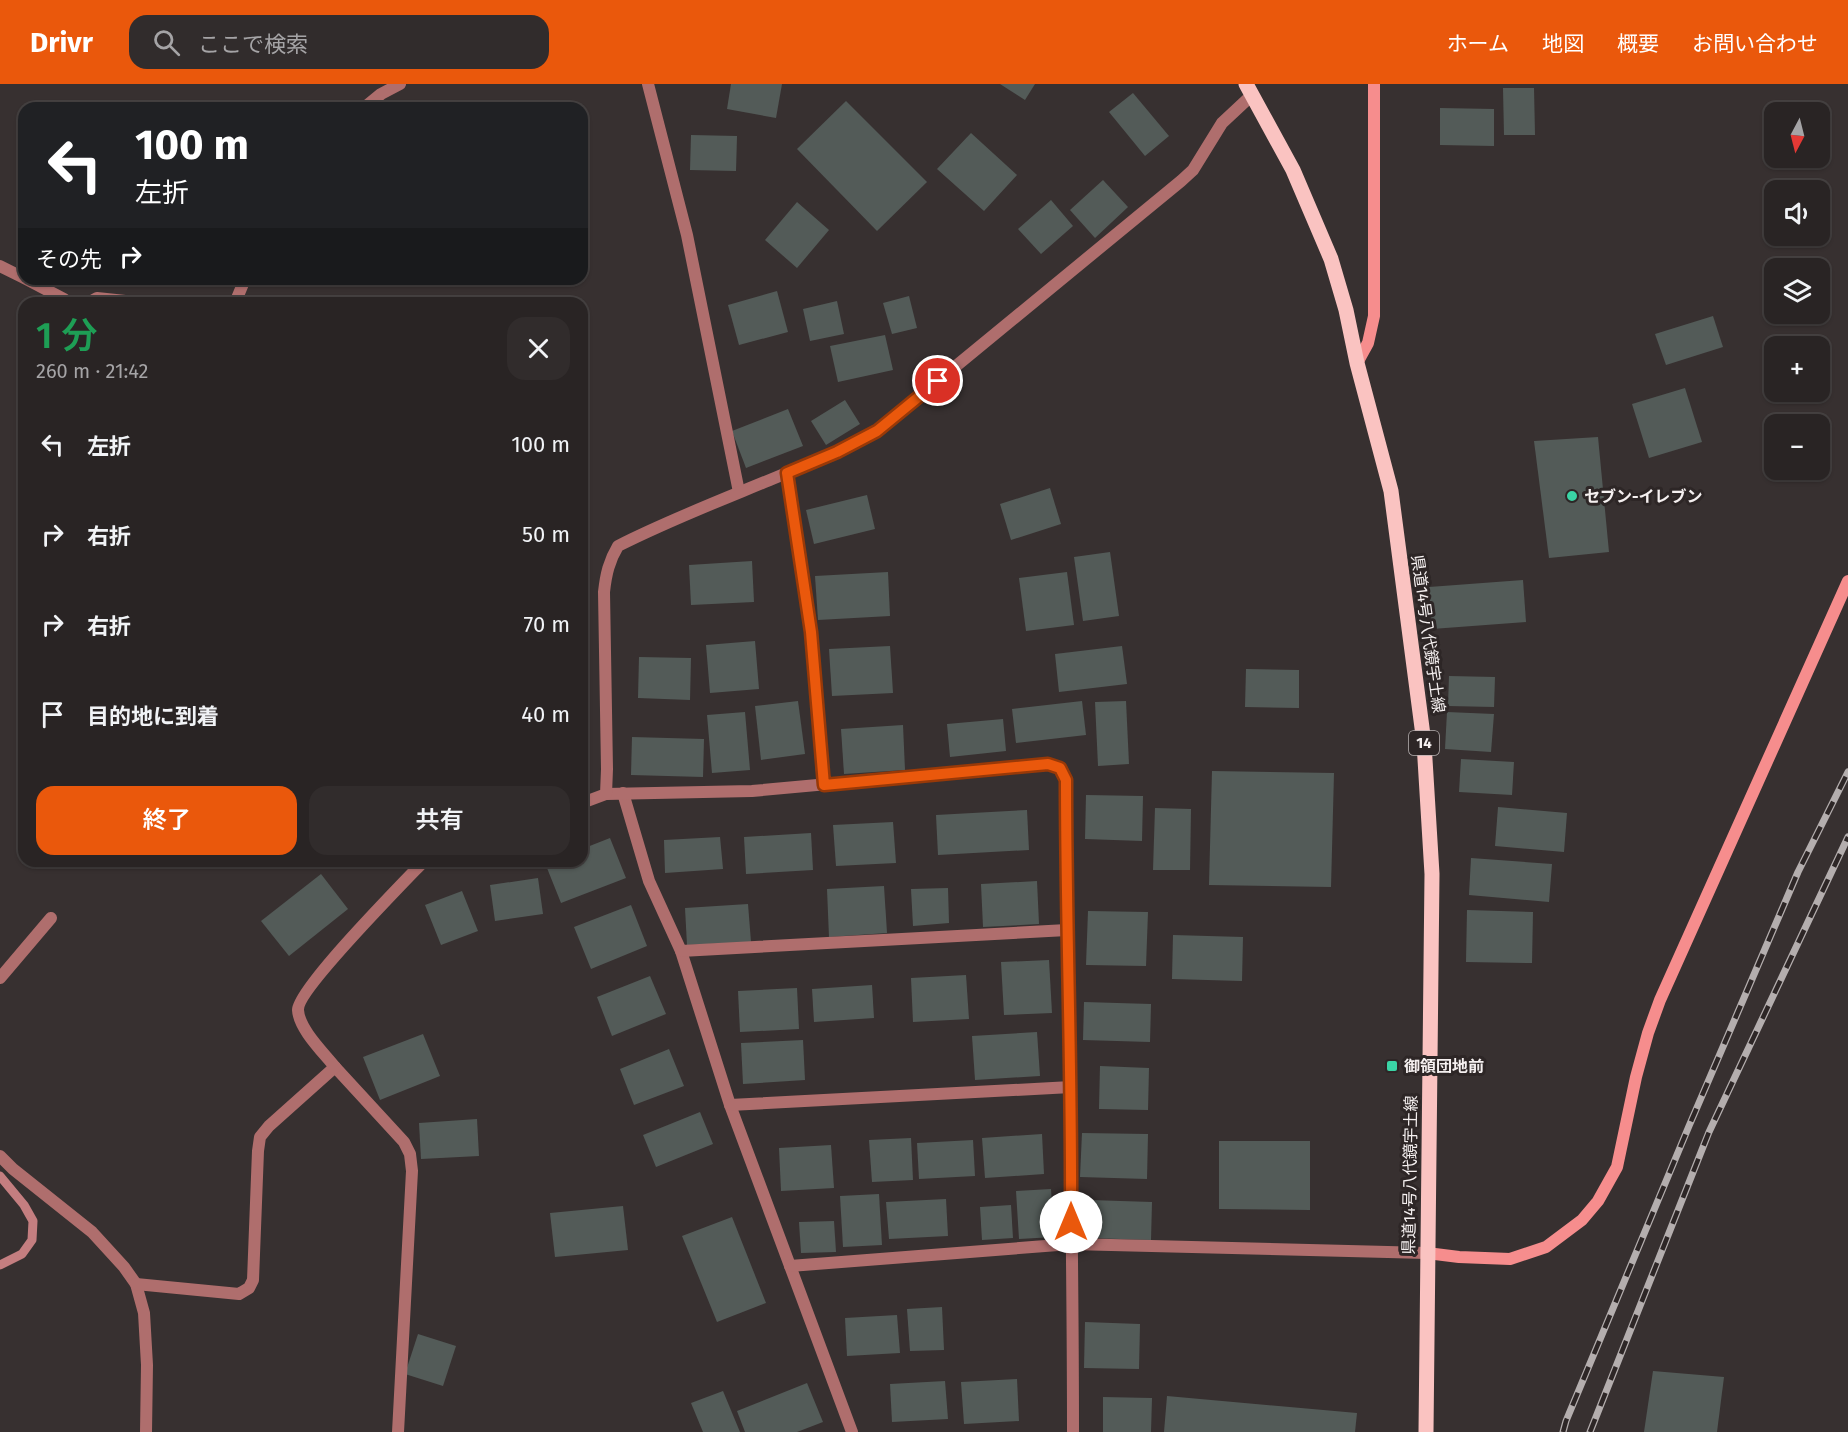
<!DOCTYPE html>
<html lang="ja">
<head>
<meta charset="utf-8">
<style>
  :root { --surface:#292424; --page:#312c2c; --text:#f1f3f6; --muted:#a5a4a6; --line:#454141; --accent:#ea580c }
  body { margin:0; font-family:"Fira Sans","Noto Sans JP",sans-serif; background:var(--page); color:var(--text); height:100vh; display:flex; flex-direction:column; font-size:22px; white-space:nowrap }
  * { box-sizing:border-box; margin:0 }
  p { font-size:20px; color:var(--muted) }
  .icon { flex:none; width:33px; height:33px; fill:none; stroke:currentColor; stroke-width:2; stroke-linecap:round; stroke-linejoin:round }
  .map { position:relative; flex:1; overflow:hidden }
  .sheet { position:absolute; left:18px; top:213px; width:570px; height:570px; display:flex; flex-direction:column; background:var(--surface); border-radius:18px; box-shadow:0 2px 4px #0004,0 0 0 2px var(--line) }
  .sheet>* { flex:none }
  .banner { position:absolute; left:18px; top:18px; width:570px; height:183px; border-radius:18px; box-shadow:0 2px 4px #0004,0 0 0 2px var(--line); background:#202124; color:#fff; overflow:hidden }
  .needle { width:39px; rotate:187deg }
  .buttons { position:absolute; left:1764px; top:18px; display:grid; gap:12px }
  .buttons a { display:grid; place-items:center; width:66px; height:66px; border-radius:12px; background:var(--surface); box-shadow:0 2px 4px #0004,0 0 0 2px var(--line); font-size:30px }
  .pin { position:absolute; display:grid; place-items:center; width:51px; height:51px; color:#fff; margin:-26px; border:3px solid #fff; border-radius:50%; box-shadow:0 2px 6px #0007 }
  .me { position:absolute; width:66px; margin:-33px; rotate:0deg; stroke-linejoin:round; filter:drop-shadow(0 0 4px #0008) }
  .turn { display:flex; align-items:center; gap:21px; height:126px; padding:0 18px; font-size:27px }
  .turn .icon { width:78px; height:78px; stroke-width:2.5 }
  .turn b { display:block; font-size:42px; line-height:51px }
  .then { display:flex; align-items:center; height:57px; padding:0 18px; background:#0003; gap:12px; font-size:22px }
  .round { display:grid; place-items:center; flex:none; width:63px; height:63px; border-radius:18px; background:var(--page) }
  .summary { display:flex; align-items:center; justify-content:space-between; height:102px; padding:0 18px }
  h1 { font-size:36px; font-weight:600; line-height:45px; color:#1e9e55 }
  .cta { display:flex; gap:12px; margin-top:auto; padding:12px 18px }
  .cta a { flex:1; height:69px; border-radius:18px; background:var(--accent); color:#fff; font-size:24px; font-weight:600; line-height:69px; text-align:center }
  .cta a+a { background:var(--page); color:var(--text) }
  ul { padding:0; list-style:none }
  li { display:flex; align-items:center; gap:18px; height:90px; padding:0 18px }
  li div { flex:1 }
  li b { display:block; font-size:22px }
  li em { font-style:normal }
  header { display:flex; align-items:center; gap:36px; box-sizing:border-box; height:84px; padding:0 30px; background:var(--accent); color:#fff }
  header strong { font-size:28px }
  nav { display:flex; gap:33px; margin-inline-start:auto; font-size:21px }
  .search { width:420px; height:54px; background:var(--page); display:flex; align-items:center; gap:15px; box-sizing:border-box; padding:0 21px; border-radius:18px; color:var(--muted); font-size:22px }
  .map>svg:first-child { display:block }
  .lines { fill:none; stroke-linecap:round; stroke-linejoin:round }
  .stream { stroke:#c47e80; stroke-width:9 }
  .building { fill:#535b58 }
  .street { stroke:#af6e6d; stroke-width:12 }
  .secondary { stroke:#f68d8d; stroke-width:12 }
  .primary { stroke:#fac3c1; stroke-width:15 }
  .rail-casing { stroke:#b4aeae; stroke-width:7 }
  .rail { stroke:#2d2626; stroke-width:4.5; stroke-dasharray:14; stroke-linecap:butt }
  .route-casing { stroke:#983908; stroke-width:15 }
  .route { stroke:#ea580c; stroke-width:10 }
  .poi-dot { fill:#3ad4a5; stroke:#2d2626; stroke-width:2 }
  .labels { text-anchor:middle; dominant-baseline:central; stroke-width:6; stroke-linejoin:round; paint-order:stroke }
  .shield { fill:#2d2626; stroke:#b9b3b3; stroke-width:1.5 }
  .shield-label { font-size:15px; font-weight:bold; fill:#f5f0f0 }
  .poi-label { font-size:16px; font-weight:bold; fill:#f5f0f0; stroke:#2d2626; text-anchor:start }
  .street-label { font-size:16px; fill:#f5f0f0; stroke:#2d2626 }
</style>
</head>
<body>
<header>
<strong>Drivr</strong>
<div class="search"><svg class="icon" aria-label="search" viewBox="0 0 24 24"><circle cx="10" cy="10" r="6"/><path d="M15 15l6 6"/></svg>ここで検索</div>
<nav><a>ホーム</a><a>地図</a><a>概要</a><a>お問い合わせ</a></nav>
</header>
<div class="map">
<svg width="1848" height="1348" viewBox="0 0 1848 1348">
  <rect width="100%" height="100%" fill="#373030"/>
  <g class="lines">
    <polyline class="stream" points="0,1092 24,1121 33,1137 32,1156 22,1170 0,1181"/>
  </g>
  <g class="building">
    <polygon points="731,0 782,0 776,34 727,25"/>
    <polygon points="1000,0 1035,0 1025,16"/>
    <polygon points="1503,4 1534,4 1535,51 1504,51"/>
    <polygon points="1133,9 1169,52 1145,72 1109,28"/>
    <polygon points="846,17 927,98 877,147 797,65"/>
    <polygon points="1440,24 1494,25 1494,62 1440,61"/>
    <polygon points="971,49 1017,91 984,127 937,85"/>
    <polygon points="691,51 737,52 736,87 690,86"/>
    <polygon points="1103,96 1128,123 1095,154 1070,126"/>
    <polygon points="1051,116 1073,142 1041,170 1018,145"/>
    <polygon points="797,118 829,146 797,184 765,156"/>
    <polygon points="777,207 788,248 739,261 728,221"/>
    <polygon points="909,212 917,244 892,250 883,219"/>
    <polygon points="837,217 844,250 810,257 803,225"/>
    <polygon points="1713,232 1723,263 1666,281 1655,250"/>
    <polygon points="885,251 893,286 838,298 830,262"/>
    <polygon points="1685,304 1702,358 1649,374 1632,320"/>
    <polygon points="845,316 860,340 826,361 811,337"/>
    <polygon points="788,325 803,362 746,384 732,347"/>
    <polygon points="1598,353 1609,468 1549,474 1534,357"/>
    <polygon points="1050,404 1061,440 1011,456 1000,420"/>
    <polygon points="867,411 875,445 814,460 806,426"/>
    <polygon points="1110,468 1119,532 1083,537 1074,473"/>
    <polygon points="752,477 754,518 691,521 689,481"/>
    <polygon points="888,488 890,532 818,536 815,492"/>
    <polygon points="1067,488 1074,541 1026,547 1019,494"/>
    <polygon points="1523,496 1526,538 1432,545 1429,503"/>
    <polygon points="755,557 759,605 710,609 706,561"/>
    <polygon points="890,562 893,609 832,612 829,565"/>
    <polygon points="1122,562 1127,600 1059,608 1055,570"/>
    <polygon points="639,573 691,574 690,616 638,614"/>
    <polygon points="1246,585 1299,586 1299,624 1245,623"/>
    <polygon points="1449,592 1495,593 1494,623 1448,622"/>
    <polygon points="798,617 805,670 761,676 755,622"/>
    <polygon points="1082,617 1086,651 1016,659 1012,625"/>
    <polygon points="1126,617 1129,680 1098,682 1095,618"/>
    <polygon points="745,628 750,686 712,689 707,631"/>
    <polygon points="1447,628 1494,630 1491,668 1445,665"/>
    <polygon points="1003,635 1006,667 950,673 947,640"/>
    <polygon points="903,641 905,686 844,690 841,645"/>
    <polygon points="632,653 704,655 703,693 631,691"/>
    <polygon points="1461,675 1514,678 1512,711 1459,708"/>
    <polygon points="1212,687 1334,689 1331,803 1209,801"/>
    <polygon points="1086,711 1143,712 1142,757 1085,755"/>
    <polygon points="1498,723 1567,729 1564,768 1495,762"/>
    <polygon points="1155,724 1191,725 1190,786 1153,786"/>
    <polygon points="1027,726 1029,766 938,771 936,731"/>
    <polygon points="893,738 896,779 836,782 833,741"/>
    <polygon points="811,749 813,786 746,790 744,753"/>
    <polygon points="720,753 723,785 665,789 664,756"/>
    <polygon points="610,754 626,794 561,819 545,779 551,777 582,777 582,765"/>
    <polygon points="1471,774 1552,780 1549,818 1469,811"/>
    <polygon points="321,790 348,825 289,872 261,837"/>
    <polygon points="538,794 543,830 495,837 490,801"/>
    <polygon points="1037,797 1039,840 983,843 981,800"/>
    <polygon points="884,802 887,849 829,853 827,805"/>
    <polygon points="948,804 949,839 913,842 911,805"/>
    <polygon points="462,807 478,847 441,861 425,821"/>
    <polygon points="748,820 751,858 687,861 685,824"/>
    <polygon points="631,821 647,862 591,885 574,843"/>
    <polygon points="1467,826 1533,828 1532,879 1466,878"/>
    <polygon points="1088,827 1148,828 1146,882 1086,881"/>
    <polygon points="1173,851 1243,853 1242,897 1172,895"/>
    <polygon points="1049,876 1052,929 1004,931 1001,878"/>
    <polygon points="966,891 969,935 913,938 911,894"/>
    <polygon points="650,892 666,930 612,952 597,913"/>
    <polygon points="872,901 874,934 814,938 812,905"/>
    <polygon points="797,904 799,945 740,948 738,907"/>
    <polygon points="1084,918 1151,920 1150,958 1083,956"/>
    <polygon points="1037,948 1040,992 975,996 972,952"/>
    <polygon points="423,950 440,992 380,1016 363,973"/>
    <polygon points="803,956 805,996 743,1000 741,959"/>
    <polygon points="669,965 684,1002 634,1021 620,985"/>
    <polygon points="1100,982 1149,984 1148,1026 1099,1025"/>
    <polygon points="700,1028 713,1060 656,1083 643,1051"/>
    <polygon points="477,1035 479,1072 421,1075 419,1039"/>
    <polygon points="1082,1049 1148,1050 1147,1095 1080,1093"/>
    <polygon points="1042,1050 1044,1090 985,1094 982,1054"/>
    <polygon points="911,1054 913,1096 872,1098 869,1056"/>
    <polygon points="973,1056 975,1092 919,1095 917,1059"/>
    <polygon points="1219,1057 1310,1057 1310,1126 1219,1125"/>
    <polygon points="831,1061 834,1104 781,1107 779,1064"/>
    <polygon points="1051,1105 1054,1153 1019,1155 1016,1107"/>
    <polygon points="879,1110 882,1161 843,1163 840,1112"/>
    <polygon points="946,1115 948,1152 889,1155 886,1118"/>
    <polygon points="1090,1116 1152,1118 1151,1156 1089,1154"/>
    <polygon points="1011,1121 1013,1154 982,1156 980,1123"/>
    <polygon points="623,1122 628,1166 555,1173 550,1129"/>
    <polygon points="732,1133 766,1219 717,1238 682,1152"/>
    <polygon points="834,1137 836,1168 801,1169 799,1138"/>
    <polygon points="942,1223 944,1266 910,1267 907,1225"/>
    <polygon points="897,1231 900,1269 847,1272 845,1234"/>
    <polygon points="1085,1238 1140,1240 1139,1285 1084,1284"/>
    <polygon points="418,1250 456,1262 443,1302 405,1290"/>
    <polygon points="1653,1287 1724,1293 1717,1348 1644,1348"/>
    <polygon points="1017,1295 1019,1337 964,1340 961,1298"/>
    <polygon points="945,1297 948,1335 892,1338 890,1300"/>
    <polygon points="807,1299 823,1338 797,1348 745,1348 737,1327"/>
    <polygon points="723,1307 740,1348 703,1348 691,1319"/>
    <polygon points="1167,1312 1357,1329 1355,1348 1164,1348"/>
    <polygon points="1103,1313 1152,1314 1151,1348 1103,1348"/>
  </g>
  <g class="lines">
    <g class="street">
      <polyline points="648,0 687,151 739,408"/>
      <polyline points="364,24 381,10 400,0"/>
      <polyline points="0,182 24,194"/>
      <polyline points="26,195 64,215 68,219"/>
      <polyline points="88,219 97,214 144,219"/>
      <polyline points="235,219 245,195"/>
      <polyline points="787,389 811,548 823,701"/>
      <polyline points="24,400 22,454 24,491"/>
      <polyline points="623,709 649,797 681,867 730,1021 852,1348"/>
      <path d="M606,710L752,707L1048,680L1060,684L1066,696C1068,913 1073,1131 1073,1348"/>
      <path d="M582,719L606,710L607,685L604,508C606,490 609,477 618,462C669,436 724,415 777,393C811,379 845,365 877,347L1181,97L1193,86L1222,39L1252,11"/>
      <polyline points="681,867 1067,846"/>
      <polyline points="0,894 51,834"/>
      <polyline points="335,983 404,1058 410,1070 412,1087 398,1348"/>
      <polyline points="730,1021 1071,1003"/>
      <polyline points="0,1072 13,1085 92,1148 124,1183 136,1200 144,1229 147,1281 146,1348"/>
      <polyline points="790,1182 1071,1160 1427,1169"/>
      <path d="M136,1200L239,1210L249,1204L253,1196L258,1067L260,1053L269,1042L335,983C323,968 299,945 298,926C297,906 404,798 424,777"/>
    </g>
    <g class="secondary">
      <polyline points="1357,279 1368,259 1374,232 1374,0"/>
      <polyline points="1427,1169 1459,1173 1510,1175 1546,1163 1582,1136 1598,1117 1617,1083 1636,993 1648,949 1660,916 1848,497"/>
    </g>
    <polyline class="primary" points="1246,0 1293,86 1331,175 1346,226 1357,279 1391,407 1424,659 1432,790 1426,1348"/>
    <defs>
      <g id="rail">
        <polyline points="1563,1348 1566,1337 1689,1042 1798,788 1848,688"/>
        <polyline points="1590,1348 1709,1048 1848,753"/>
      </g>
    </defs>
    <use href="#rail" class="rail-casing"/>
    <use href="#rail" class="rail"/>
  </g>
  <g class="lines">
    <defs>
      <path id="route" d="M938,297L877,347L837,368L787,389L811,548L824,701L1048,680L1060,684L1066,696C1066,843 1072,990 1071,1138"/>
    </defs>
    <use href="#route" class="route-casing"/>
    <use href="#route" class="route"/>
  </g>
  <g class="poi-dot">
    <circle cx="1572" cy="412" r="6"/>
    <rect x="1386" y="976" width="12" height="12" rx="3"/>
  </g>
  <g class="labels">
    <rect class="shield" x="1409" y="647" width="30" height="24" rx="4.5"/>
    <g class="shield-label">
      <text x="1424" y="659">14</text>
    </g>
    <g class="poi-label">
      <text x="1584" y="412">セブン-イレブン</text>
      <text x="1404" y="982">御領団地前</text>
    </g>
    <g class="street-label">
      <text transform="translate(1428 550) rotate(82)">県道14号八代鏡宇土線</text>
      <text transform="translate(1410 1091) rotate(-89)">県道14号八代鏡宇土線</text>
    </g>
  </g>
</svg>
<div class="buttons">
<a><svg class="needle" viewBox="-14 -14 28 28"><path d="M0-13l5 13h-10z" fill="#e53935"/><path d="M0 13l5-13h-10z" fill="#a5a4a6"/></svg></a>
<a><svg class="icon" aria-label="sound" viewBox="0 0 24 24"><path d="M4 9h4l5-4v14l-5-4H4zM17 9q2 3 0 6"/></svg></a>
<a><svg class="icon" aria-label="layers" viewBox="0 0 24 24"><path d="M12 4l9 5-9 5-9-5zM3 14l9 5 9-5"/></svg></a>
<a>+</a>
<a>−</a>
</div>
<div class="pin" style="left:938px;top:297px;background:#d93025"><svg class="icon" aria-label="arrive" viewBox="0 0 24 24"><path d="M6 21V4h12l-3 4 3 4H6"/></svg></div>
<svg class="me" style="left:1071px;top:1138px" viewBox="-20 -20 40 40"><circle r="19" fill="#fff"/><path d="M0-13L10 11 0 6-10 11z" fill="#ea580c"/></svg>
<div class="banner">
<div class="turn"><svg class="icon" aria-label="left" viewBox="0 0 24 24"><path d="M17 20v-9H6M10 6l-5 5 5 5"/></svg><div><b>100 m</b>左折</div></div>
<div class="then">その先<svg class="icon" aria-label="right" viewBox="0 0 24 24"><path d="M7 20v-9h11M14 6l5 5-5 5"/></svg></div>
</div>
<section class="sheet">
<div class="summary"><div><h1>1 分</h1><p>260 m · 21:42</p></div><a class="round"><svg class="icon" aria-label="close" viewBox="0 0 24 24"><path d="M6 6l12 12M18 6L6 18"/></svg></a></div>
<ul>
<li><svg class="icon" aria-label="left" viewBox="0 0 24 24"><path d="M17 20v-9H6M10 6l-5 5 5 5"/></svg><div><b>左折</b></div><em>100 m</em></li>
<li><svg class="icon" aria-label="right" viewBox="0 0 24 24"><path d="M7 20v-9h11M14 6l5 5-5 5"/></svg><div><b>右折</b></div><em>50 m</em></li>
<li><svg class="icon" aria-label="right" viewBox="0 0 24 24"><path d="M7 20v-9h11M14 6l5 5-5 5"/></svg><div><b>右折</b></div><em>70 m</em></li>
<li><svg class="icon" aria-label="arrive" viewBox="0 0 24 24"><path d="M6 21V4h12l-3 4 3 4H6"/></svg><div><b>目的地に到着</b></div><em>40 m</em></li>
</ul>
<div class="cta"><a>終了</a><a>共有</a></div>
</section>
</div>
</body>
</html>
